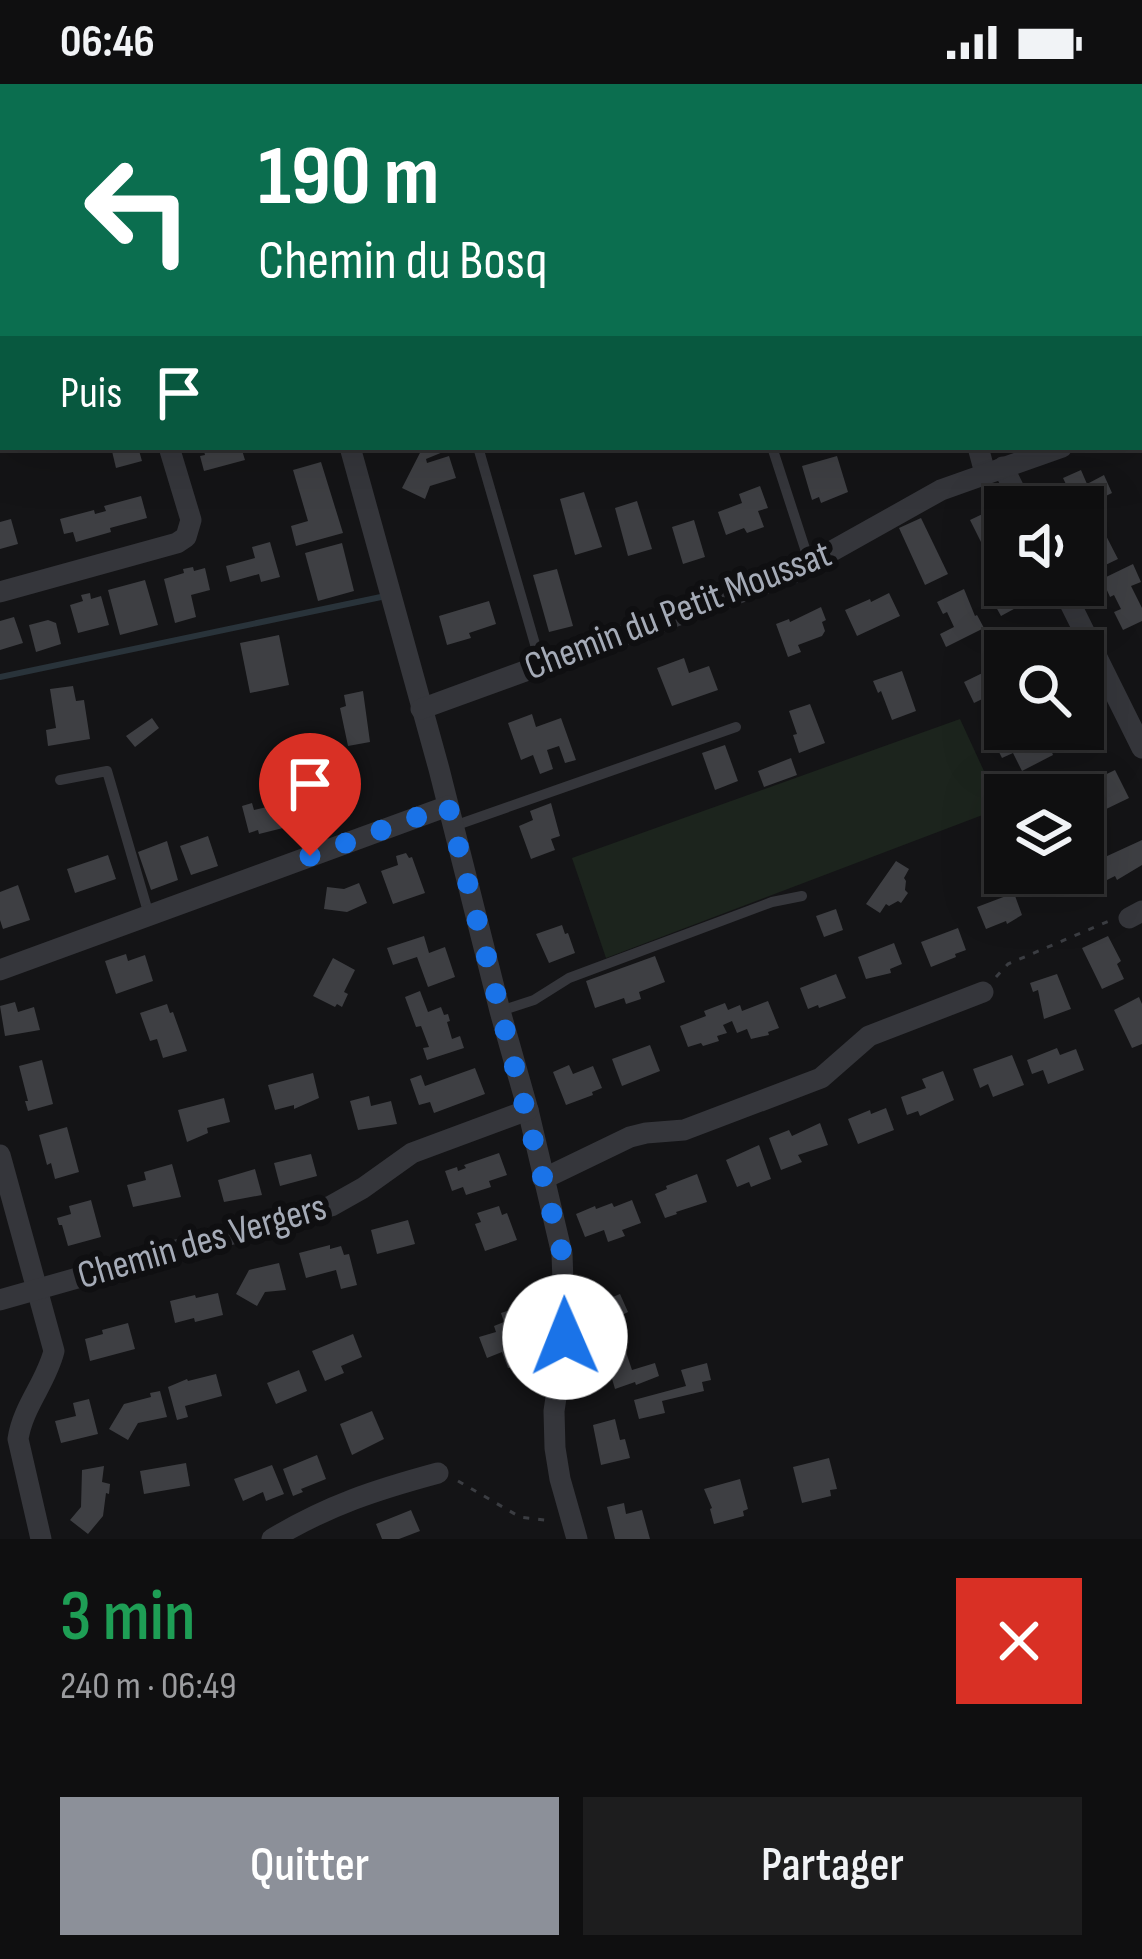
<!DOCTYPE html>
<html lang="fr">
<head>
<meta charset="utf-8">
<style>
  :root { --surface:#0f0f10; --page:#1d1d1e; --text:#f1f3f6; --muted:#9b9c9f; --line:#2f2f30; --accent:#8c9099 }
  body { margin:0; font-family:"Sofia Sans Condensed",sans-serif; background:var(--page); color:var(--text); height:100vh; display:flex; flex-direction:column; font-size:45px; white-space:nowrap }
  * { box-sizing:border-box; margin:0 }
  p { font-size:39px; color:var(--muted) }
  .icon { flex:none; width:66px; height:66px; fill:none; stroke:currentColor; stroke-width:2; stroke-linecap:round; stroke-linejoin:round }
  .map { position:relative; height:1455px; overflow:hidden }
  .details { display:flex; flex-direction:column; background:var(--surface); flex:1 }
  .details>* { flex:none }
  .banner { position:absolute; left:0px; top:0px; width:1143px; height:366px; box-shadow:0 12px 48px #0002,0 0 0 3px var(--line); background:#0b6e4f; color:#fff; overflow:hidden }
  .controls { position:absolute; left:984px; top:402px; display:grid; gap:24px }
  .controls a { display:grid; place-items:center; width:120px; height:120px; border-radius:0px; background:var(--surface); box-shadow:0 12px 48px #0002,0 0 0 3px var(--line); font-size:60px }
  .pin { position:absolute; display:grid; place-items:center; width:102px; height:102px; color:#fff; margin:-123px -51px; border-radius:50% 50% 50% 0; rotate:-45deg; box-shadow:0 0 12px #0007 }
  .pin .icon { rotate:45deg }
  .me { position:absolute; width:132px; margin:-66px; rotate:359deg; stroke-linejoin:round; filter:drop-shadow(0 0 9px #0008) }
  .turn { display:flex; align-items:center; gap:42px; height:252px; padding:0 60px; font-size:54px }
  .turn .icon { width:156px; height:156px; stroke-width:2.5 }
  .turn b { display:block; font-size:84px; line-height:102px }
  .then { display:flex; align-items:center; height:114px; padding:0 60px; background:#0003; gap:24px; font-size:45px }
  .round { display:grid; place-items:center; flex:none; width:126px; height:126px; border-radius:0px; background:var(--page) }
  .headline { display:flex; align-items:center; justify-content:space-between; height:204px; padding:0 60px }
  h1 { font-size:72px; font-weight:600; line-height:90px; color:#1e9e55 }
  .cta { display:flex; gap:24px; margin-top:auto; padding:24px 60px }
  .cta a { flex:1; height:138px; border-radius:0px; background:var(--accent); color:#fff; font-size:48px; font-weight:600; line-height:138px; text-align:center }
  .cta a+a { background:var(--page); color:var(--text) }
  .status { display:flex; justify-content:space-between; align-items:center; height:84px; padding:0 60px; background:var(--surface); direction:ltr }
  .status svg { height:33px; fill:currentColor }
  .map>svg:first-child { display:block }
  .green { fill:#1c241d }
  .lines { fill:none; stroke-linecap:round; stroke-linejoin:round }
  .stream { stroke:#29333a; stroke-width:6 }
  .building { fill:#3e3f43 }
  .path { stroke:#3b3d42; stroke-width:3; stroke-dasharray:6 9; stroke-linecap:butt }
  .lane { stroke:#35363b; stroke-width:10 }
  .street { stroke:#35363b; stroke-width:21 }
  .route { stroke:#1a73e8; stroke-width:21; stroke-dasharray:0 37.8 }
  .labels { text-anchor:middle; dominant-baseline:central; stroke-width:12; stroke-linejoin:round; paint-order:stroke }
  .street-label { font-size:39px; fill:#a5abb7; stroke:#0f0f11 }
</style>
</head>
<body>
<div class="status"><b>06:46</b><svg viewBox="0 0 49 12"><path d="M0 12V9h3v3zM5 12V6h3v6zM10 12V3h3v9zM15 12V0h3v12zM26 1h20v11H26zM47 4h2v5h-2z"/></svg></div>
<div class="map">
<svg width="1142" height="1455" viewBox="0 0 1142 1455">
  <rect width="100%" height="100%" fill="#141416"/>
  <polygon class="green" points="960,635 1001,724 606,874 572,774"/>
  <g class="lines">
    <polyline class="stream" points="0,593 381,513"/>
  </g>
  <g class="building">
    <polygon points="111,363 138,363 142,377 116,384"/>
    <polygon points="203,363 241,363 245,376 204,387 200,372 205,371"/>
    <polygon points="423,363 442,363 443,368 426,375 427,379 449,372 456,394 430,402 425,415 402,404"/>
    <polygon points="837,372 848,408 821,419 819,413 812,416 802,382"/>
    <polygon points="321,378 343,449 296,462 291,442 308,437 293,386"/>
    <polygon points="1081,386 1087,400 1104,391 1112,409 1083,423 1077,423 1063,394"/>
    <polygon points="760,402 768,424 758,427 764,443 747,449 744,444 726,451 718,428 742,419 739,410"/>
    <polygon points="584,408 602,463 575,471 560,415"/>
    <polygon points="141,412 147,434 110,444 111,448 76,458 73,448 64,450 60,435 94,426 95,430 106,427 104,422"/>
    <polygon points="637,417 652,465 628,472 615,424"/>
    <polygon points="991,426 1005,455 1005,461 987,470 970,436"/>
    <polygon points="921,434 948,490 925,501 899,444"/>
    <polygon points="11,435 18,460 0,465 0,438"/>
    <polygon points="694,436 705,473 683,480 672,443"/>
    <polygon points="1098,436 1118,475 1095,486 1083,461 1088,457 1083,444"/>
    <polygon points="270,458 280,493 261,498 259,490 230,498 226,482 255,474 252,463"/>
    <polygon points="342,459 354,507 318,517 305,469"/>
    <polygon points="1133,480 1141,498 1131,502 1142,524 1142,537 1123,546 1114,528 1121,525 1114,511 1110,513 1102,495"/>
    <polygon points="193,483 194,487 205,484 210,506 191,511 196,533 175,539 164,495 184,489 183,485"/>
    <polygon points="557,485 573,542 549,548 533,491"/>
    <polygon points="145,496 158,541 120,551 108,506"/>
    <polygon points="1005,498 1005,501 1017,501 1023,513 1021,521 1001,532 987,507"/>
    <polygon points="964,505 975,532 977,531 984,544 946,563 940,550 954,543 947,528 943,530 937,518"/>
    <polygon points="90,509 91,515 101,512 109,541 78,549 70,521 83,517 81,511"/>
    <polygon points="889,509 900,532 857,552 845,526 870,515 871,518"/>
    <polygon points="489,517 496,540 469,549 471,554 447,561 439,532"/>
    <polygon points="821,523 826,536 822,538 825,547 822,552 798,561 801,568 788,573 776,540 789,535 790,538"/>
    <polygon points="14,533 23,559 0,566 0,537"/>
    <polygon points="48,536 56,539 61,560 36,568 29,541"/>
    <polygon points="1053,548 1062,567 1033,567 1030,559"/>
    <polygon points="279,551 289,601 250,609 240,559"/>
    <polygon points="684,574 689,589 709,582 718,606 672,622 657,584"/>
    <polygon points="1001,580 1005,587 1005,604 974,619 964,598"/>
    <polygon points="902,587 916,627 892,636 881,607 878,609 873,597"/>
    <polygon points="73,602 76,617 84,616 90,655 48,662 46,646 56,644 50,605"/>
    <polygon points="363,607 370,658 348,662 340,624 346,622 344,611"/>
    <polygon points="1088,614 1101,641 1098,643 1104,657 1087,665 1082,654 1077,655 1072,645 1083,645 1083,617"/>
    <polygon points="810,620 825,659 799,669 793,651 797,650 789,627"/>
    <polygon points="532,630 536,643 561,634 576,676 565,679 559,662 547,666 553,685 540,690 533,671 521,676 508,639"/>
    <polygon points="152,634 159,644 135,663 126,652"/>
    <polygon points="1018,645 1034,645 1038,653 1045,650 1053,671 1022,687 1013,669 1002,674 994,658 1020,648"/>
    <polygon points="725,661 738,697 715,706 702,669"/>
    <polygon points="791,674 797,691 764,703 758,687"/>
    <polygon points="1115,686 1129,714 1100,728 1086,700"/>
    <polygon points="350,699 356,722 316,732 315,729 305,731 299,704 309,702 311,709"/>
    <polygon points="293,717 299,740 259,750 258,746 249,749 242,722 252,719 254,726"/>
    <polygon points="551,719 560,752 551,755 555,766 531,775 519,742 533,736 530,727"/>
    <polygon points="208,752 218,782 191,791 180,762"/>
    <polygon points="1142,756 1142,781 1117,796 1115,792 1103,798 1102,796 1067,813 1057,793 1065,789 1083,789 1083,780 1104,770 1105,773"/>
    <polygon points="167,757 178,796 151,806 138,768"/>
    <polygon points="406,769 409,774 412,773 425,809 393,820 381,787 398,781 396,772"/>
    <polygon points="108,771 116,795 75,809 67,785"/>
    <polygon points="896,777 909,785 904,794 906,797 905,806 908,809 901,819 898,817 889,822 886,820 880,829 866,820"/>
    <polygon points="359,799 367,819 347,828 324,825 327,803 344,805"/>
    <polygon points="18,801 30,836 3,845 0,836 0,808"/>
    <polygon points="1014,809 1022,831 1007,840 1006,837 986,845 977,823"/>
    <polygon points="836,825 843,846 824,853 816,832"/>
    <polygon points="562,841 565,850 568,849 575,869 549,879 536,850"/>
    <polygon points="958,844 966,866 955,870 956,873 931,883 921,858"/>
    <polygon points="424,852 429,869 445,863 455,893 428,903 417,873 393,881 387,864"/>
    <polygon points="1108,852 1121,877 1117,880 1124,895 1102,905 1082,864"/>
    <polygon points="894,859 902,880 890,885 891,889 866,895 858,873"/>
    <polygon points="126,870 128,877 145,871 153,897 116,910 105,877"/>
    <polygon points="655,872 665,898 639,908 641,915 626,920 624,914 595,924 586,897"/>
    <polygon points="333,874 355,886 344,908 348,910 342,923 337,920 335,923 313,912"/>
    <polygon points="836,890 846,914 819,924 818,921 808,925 800,904"/>
    <polygon points="1057,890 1071,925 1044,935 1038,906 1033,908 1030,899"/>
    <polygon points="420,907 428,928 441,923 444,931 448,930 450,937 447,938 452,955 460,952 464,964 427,976 423,964 429,963 421,942 416,943 405,913"/>
    <polygon points="1139,913 1142,920 1142,960 1132,964 1114,926"/>
    <polygon points="768,917 779,944 768,948 769,951 751,955 747,945 737,949 732,937 723,941 727,949 717,952 719,957 703,962 701,959 688,963 680,942 706,932 704,927 725,919 728,926 740,921 742,927"/>
    <polygon points="15,918 18,928 34,923 40,946 5,952 0,922"/>
    <polygon points="167,920 170,929 173,928 187,967 163,974 157,955 150,957 140,929"/>
    <polygon points="650,961 660,987 622,1002 612,975"/>
    <polygon points="1057,964 1060,971 1076,965 1084,986 1048,1000 1043,986 1032,990 1027,976"/>
    <polygon points="1012,971 1024,1001 993,1013 988,1000 980,1004 973,985"/>
    <polygon points="42,976 53,1020 28,1027 25,1017 28,1017 19,982"/>
    <polygon points="569,981 573,990 593,982 602,1004 592,1008 593,1011 566,1021 553,988"/>
    <polygon points="475,984 485,1010 434,1029 430,1018 419,1021 410,995 421,991 425,1002"/>
    <polygon points="943,987 954,1016 920,1032 918,1027 907,1031 901,1013 926,1004 922,995"/>
    <polygon points="313,989 319,1014 294,1025 294,1021 275,1026 268,1001"/>
    <polygon points="369,1012 371,1022 391,1017 397,1040 358,1046 350,1017"/>
    <polygon points="224,1014 230,1038 207,1044 208,1049 187,1058 178,1026"/>
    <polygon points="886,1024 894,1046 858,1060 848,1035 870,1026 871,1030"/>
    <polygon points="820,1039 828,1061 798,1071 802,1078 781,1086 769,1054 789,1046 792,1052"/>
    <polygon points="67,1043 79,1088 55,1095 51,1079 47,1081 39,1051"/>
    <polygon points="759,1061 771,1095 751,1103 749,1098 737,1103 726,1076"/>
    <polygon points="499,1069 507,1091 489,1097 491,1103 466,1111 463,1103 452,1107 445,1087 457,1083 458,1087 466,1084 464,1081"/>
    <polygon points="311,1070 317,1092 280,1102 274,1079"/>
    <polygon points="172,1080 181,1113 133,1123 127,1101 146,1096 144,1088"/>
    <polygon points="255,1085 262,1111 224,1118 218,1096"/>
    <polygon points="697,1090 707,1118 676,1128 677,1130 665,1134 655,1110 667,1105 666,1102"/>
    <polygon points="91,1116 101,1153 68,1162 62,1141 59,1141 57,1134 71,1130 69,1122"/>
    <polygon points="632,1116 641,1139 622,1146 625,1152 608,1158 604,1146 585,1153 576,1130 595,1122 596,1125 612,1119 614,1123"/>
    <polygon points="499,1122 502,1131 507,1129 517,1156 485,1167 475,1140 481,1138 477,1129"/>
    <polygon points="408,1136 415,1160 377,1170 371,1146"/>
    <polygon points="330,1161 330,1165 341,1162 344,1171 349,1170 357,1201 341,1205 336,1186 306,1194 299,1169"/>
    <polygon points="279,1179 286,1206 265,1208 257,1222 236,1210 249,1186"/>
    <polygon points="218,1209 223,1231 195,1238 194,1234 175,1239 170,1217 195,1211 196,1214"/>
    <polygon points="620,1210 628,1228 620,1232 624,1241 604,1250 591,1222"/>
    <polygon points="522,1222 540,1274 508,1284 502,1268 487,1274 479,1253 496,1248 494,1242 504,1238 501,1229"/>
    <polygon points="128,1239 135,1265 90,1277 85,1255 103,1250 102,1246"/>
    <polygon points="353,1250 362,1273 341,1282 344,1289 325,1297 312,1267"/>
    <polygon points="626,1268 632,1286 655,1279 659,1292 636,1301 635,1298 615,1305 606,1274"/>
    <polygon points="707,1279 711,1296 702,1298 704,1307 662,1317 665,1329 639,1335 634,1316 686,1302 681,1286"/>
    <polygon points="299,1286 307,1307 276,1320 267,1299"/>
    <polygon points="216,1290 222,1312 185,1322 188,1333 177,1336 168,1303 187,1295 188,1297"/>
    <polygon points="160,1307 167,1333 138,1339 128,1356 109,1345 124,1320 151,1313 150,1309"/>
    <polygon points="89,1315 98,1350 61,1359 55,1337 76,1332 73,1319"/>
    <polygon points="372,1327 384,1355 352,1371 340,1340"/>
    <polygon points="615,1335 620,1356 625,1355 630,1374 601,1381 593,1341"/>
    <polygon points="317,1371 326,1395 301,1405 303,1408 293,1412 283,1385"/>
    <polygon points="829,1374 837,1405 830,1406 831,1412 802,1419 793,1383"/>
    <polygon points="186,1379 190,1402 144,1410 140,1387"/>
    <polygon points="272,1381 284,1410 266,1417 263,1408 243,1417 234,1395"/>
    <polygon points="104,1382 102,1398 110,1400 109,1410 106,1409 103,1432 88,1450 70,1436 81,1423 82,1386"/>
    <polygon points="740,1395 748,1425 743,1427 744,1432 714,1440 710,1425 712,1424 704,1405"/>
    <polygon points="624,1419 626,1430 642,1426 650,1455 615,1455 607,1423"/>
    <polygon points="411,1426 420,1447 399,1455 382,1455 376,1440"/>
  </g>
  <g class="lines">
    <g class="path">
      <polyline points="996,893 1008,880 1109,837"/>
      <polyline points="458,1397 520,1433 552,1437"/>
    </g>
    <g class="lane">
      <polyline points="478,363 541,581"/>
      <polyline points="772,363 810,480"/>
      <polyline points="60,696 107,687 149,831"/>
      <polyline points="454,742 736,643"/>
      <polyline points="500,927 534,916 569,894 772,818 802,812"/>
    </g>
    <g class="street">
      <polyline points="251,0 252,3"/>
      <polyline points="1094,0 1095,3"/>
      <polyline points="862,3 863,0"/>
      <polyline points="0,67 3,66"/>
      <polyline points="1140,164 1142,171"/>
      <polyline points="0,247 3,246"/>
      <polyline points="1140,336 1142,336"/>
      <polyline points="350,363 439,685 500,927 528,1026 562,1170 565,1253 554,1327 555,1364 560,1395 577,1455"/>
      <polyline points="978,363 985,389"/>
      <polyline points="1003,383 1023,423"/>
      <polyline points="1061,501 1142,664"/>
      <polyline points="0,508 177,459 186,453 191,436 169,363"/>
      <polyline points="421,625 791,490 941,406 1062,363"/>
      <polyline points="1129,834 1142,827"/>
      <polyline points="0,886 448,722"/>
      <path d="M0,1071L54,1267C46,1299 23,1322 18,1355L41,1455"/>
      <polyline points="543,1095 630,1053 646,1049 684,1046 821,994 869,952 983,908"/>
      <polyline points="0,1216 331,1122 363,1104 412,1069 528,1026"/>
      <path d="M272,1455C329,1421 375,1406 438,1389"/>
    </g>
  </g>
  <g class="lines">
    <polyline class="route" points="310,772 448,722 562,1169 565,1253"/>
  </g>
  <g class="labels">
    <g class="street-label">
      <text transform="translate(678 527) rotate(-21)">Chemin du Petit Moussat</text>
      <text transform="translate(202 1158) rotate(-16)">Chemin des Vergers</text>
    </g>
  </g>
</svg>
<div class="controls">
<a><svg class="icon" aria-label="sound" viewBox="0 0 24 24"><path d="M4 9h4l5-4v14l-5-4H4zM17 9q2 3 0 6"/></svg></a>
<a><svg class="icon" aria-label="search" viewBox="0 0 24 24"><circle cx="10" cy="10" r="6"/><path d="M15 15l6 6"/></svg></a>
<a><svg class="icon" aria-label="layers" viewBox="0 0 24 24"><path d="M12 4l9 5-9 5-9-5zM3 14l9 5 9-5"/></svg></a>
</div>
<div class="pin" style="left:310px;top:772px;background:#d93025"><svg class="icon" aria-label="arrive" viewBox="0 0 24 24"><path d="M6 21V4h12l-3 4 3 4H6"/></svg></div>
<svg class="me" style="left:565px;top:1253px" viewBox="-20 -20 40 40"><circle r="19" fill="#fff"/><path d="M0-13L10 11 0 6-10 11z" fill="#1a73e8"/></svg>
<div class="banner">
<div class="turn"><svg class="icon" aria-label="left" viewBox="0 0 24 24"><path d="M17 20v-9H6M10 6l-5 5 5 5"/></svg><div><b>190 m</b>Chemin du Bosq</div></div>
<div class="then">Puis<svg class="icon" aria-label="arrive" viewBox="0 0 24 24"><path d="M6 21V4h12l-3 4 3 4H6"/></svg></div>
</div>
</div>
<section class="details">
<div class="headline"><div><h1>3 min</h1><p>240 m · 06:49</p></div><a class="round" style="background:#d93025;color:#fff"><svg class="icon" aria-label="close" viewBox="0 0 24 24"><path d="M6 6l12 12M18 6L6 18"/></svg></a></div>
<div class="cta"><a>Quitter</a><a>Partager</a></div>
</section>
</body>
</html>
